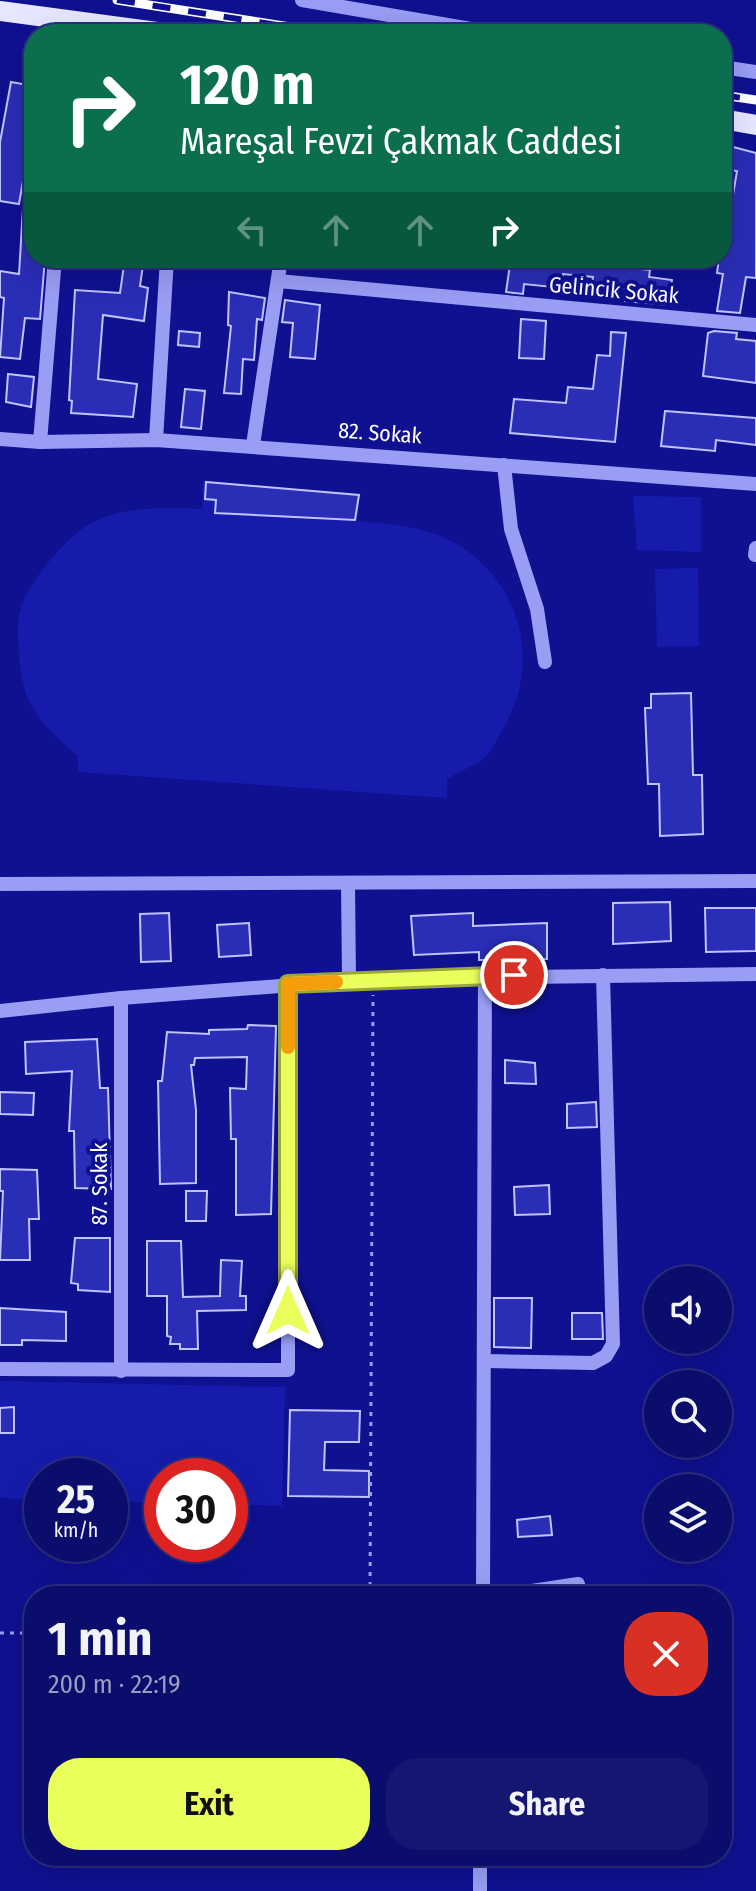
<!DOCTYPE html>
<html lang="en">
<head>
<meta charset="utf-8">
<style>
  :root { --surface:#0b0d6d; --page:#141672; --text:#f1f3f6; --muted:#9a9cc2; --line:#2b2d80; --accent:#eaff5c }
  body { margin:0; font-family:"Fira Sans Condensed",sans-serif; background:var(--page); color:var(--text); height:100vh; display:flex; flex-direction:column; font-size:30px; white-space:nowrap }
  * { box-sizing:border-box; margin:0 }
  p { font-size:26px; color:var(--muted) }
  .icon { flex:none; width:44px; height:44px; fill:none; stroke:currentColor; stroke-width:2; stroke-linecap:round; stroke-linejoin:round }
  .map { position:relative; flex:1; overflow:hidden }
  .sheet { position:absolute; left:24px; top:1586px; width:708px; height:280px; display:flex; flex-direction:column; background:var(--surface); border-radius:32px; box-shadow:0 8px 32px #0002,0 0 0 2px var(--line) }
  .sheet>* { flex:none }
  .guide { position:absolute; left:24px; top:24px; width:708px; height:244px; border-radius:32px; box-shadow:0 8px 32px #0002,0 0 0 2px var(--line); background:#0b6e4f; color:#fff; overflow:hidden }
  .tools { position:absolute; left:644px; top:1266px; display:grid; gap:16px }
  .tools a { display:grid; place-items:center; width:88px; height:88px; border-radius:50%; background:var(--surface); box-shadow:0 8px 32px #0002,0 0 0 2px var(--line); font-size:40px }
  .speed { position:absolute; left:24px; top:1458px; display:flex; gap:16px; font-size:40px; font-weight:700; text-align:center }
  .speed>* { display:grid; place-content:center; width:104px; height:104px; border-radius:50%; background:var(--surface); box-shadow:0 8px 32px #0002,0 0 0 2px var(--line); line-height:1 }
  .speed small { font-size:20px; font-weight:400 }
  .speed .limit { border:12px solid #d22; background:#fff; color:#111 }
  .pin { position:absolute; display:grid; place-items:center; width:68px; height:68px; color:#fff; margin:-34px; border:4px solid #fff; border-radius:50%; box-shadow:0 2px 8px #0007 }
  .me { position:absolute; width:88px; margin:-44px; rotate:0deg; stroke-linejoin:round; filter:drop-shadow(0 0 6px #0008) }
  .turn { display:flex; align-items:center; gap:28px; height:168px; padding:0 24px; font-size:36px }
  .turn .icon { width:104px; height:104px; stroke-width:2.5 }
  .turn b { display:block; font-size:56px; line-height:68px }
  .lanes { display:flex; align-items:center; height:76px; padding:0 24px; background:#0003; justify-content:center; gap:40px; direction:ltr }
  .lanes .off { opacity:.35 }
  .round { display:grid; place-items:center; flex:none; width:84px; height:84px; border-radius:32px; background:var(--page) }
  .head { display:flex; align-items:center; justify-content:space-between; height:136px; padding:0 24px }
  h1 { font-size:48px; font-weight:700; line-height:60px }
  .primary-button { display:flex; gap:16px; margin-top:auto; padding:16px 24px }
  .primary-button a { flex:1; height:92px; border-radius:32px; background:var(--accent); color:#111; font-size:32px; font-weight:700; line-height:92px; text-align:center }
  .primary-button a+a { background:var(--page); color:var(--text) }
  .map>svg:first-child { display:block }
  .green { fill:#161bac }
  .building { fill:#2a2db6; stroke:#c1c3fe; stroke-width:2 }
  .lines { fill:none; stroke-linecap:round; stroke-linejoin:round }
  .path { stroke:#999df4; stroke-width:3; stroke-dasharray:4 6; stroke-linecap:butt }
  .minor { stroke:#999df4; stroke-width:14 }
  .major { stroke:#e7e6ff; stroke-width:20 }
  .rail-casing { stroke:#fff; stroke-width:9 }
  .rail { stroke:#0f1191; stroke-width:6; stroke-dasharray:18; stroke-linecap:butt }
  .route-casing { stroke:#98a63c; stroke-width:20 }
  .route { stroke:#eaff5c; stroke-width:14 }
  .slow { stroke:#f59e0b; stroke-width:14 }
  .labels { text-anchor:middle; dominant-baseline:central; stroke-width:8; stroke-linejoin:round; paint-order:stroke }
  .street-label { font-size:22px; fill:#fff; stroke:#0f1191 }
</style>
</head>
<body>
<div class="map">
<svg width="756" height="1891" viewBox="0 0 756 1891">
  <rect width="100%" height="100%" fill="#0f1191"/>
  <g class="green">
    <path d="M203,480L359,495L357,521C392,524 433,527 463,548C523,589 540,664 504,727C498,736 493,751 484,758C474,766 459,772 447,779V798L78,772V756C58,739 38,722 27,696C20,679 15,629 20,611C28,582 66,536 93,522C126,506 166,507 202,509Z"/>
    <polygon points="633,496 701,497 701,552 637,550"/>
    <polygon points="698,568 699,646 657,647 655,569"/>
    <polygon points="0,1381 285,1387 282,1506 230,1504 230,1476 162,1476 162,1503 110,1501 110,1476 42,1476 42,1500 0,1498"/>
  </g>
  <g class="building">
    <polygon points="11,82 34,86 34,118 19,204 0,201 0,142"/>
    <polygon points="722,144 756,153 756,278 746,277 740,313 717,311 723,274 717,273 723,229 727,230 737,171 722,169"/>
    <polygon points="24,192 34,193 34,258 45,258 40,319 25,318 20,359 0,357 4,298 0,297 0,271 19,274"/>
    <polygon points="125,258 144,258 140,286 148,288 144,321 103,315 98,379 137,384 133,417 71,413 72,401 69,400 75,290 120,293"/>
    <polygon points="511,258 616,258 615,266 650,270 649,277 672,280 668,305 625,301 626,289 592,284 593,277 563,274 562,288 524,284 523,294 506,292"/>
    <polygon points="229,292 265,298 262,320 257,319 254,360 243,359 241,394 224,393 231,326 228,325"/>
    <polygon points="285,300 320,305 315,359 290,357 293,323 282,322"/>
    <polygon points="521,319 546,321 544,359 519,358"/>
    <polygon points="179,331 200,333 199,347 178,345"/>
    <polygon points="714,331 737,333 736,339 756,341 756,383 703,376 708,333"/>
    <polygon points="611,332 626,333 615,442 510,433 514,399 566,403 568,387 593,389 597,355 610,356"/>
    <polygon points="8,374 34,377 31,407 6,402"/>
    <polygon points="185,389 205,391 201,429 181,427"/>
    <polygon points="665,411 756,418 756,445 716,440 715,451 661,446"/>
    <polygon points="206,482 359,495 355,520 215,513 216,500 205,499"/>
    <polygon points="691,693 693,775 702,775 703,834 660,836 659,784 648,784 645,708 651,708 651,694"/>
    <polygon points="670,902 671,941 613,944 613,903"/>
    <polygon points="705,908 756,908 756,951 706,952"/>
    <polygon points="169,913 171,961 141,962 140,914"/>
    <polygon points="473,913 473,926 547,923 547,959 479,960 479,952 414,955 411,916"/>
    <polygon points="249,923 251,955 219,957 217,925"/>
    <polygon points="248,1025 276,1026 271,1214 236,1215 236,1139 231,1139 230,1088 246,1089 247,1057 195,1058 194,1065 191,1065 196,1110 196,1183 160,1184 158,1081 162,1081 167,1032 209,1034 209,1030 247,1029"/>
    <polygon points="97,1039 100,1088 108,1088 111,1189 75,1188 74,1131 69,1131 72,1071 26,1074 25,1042"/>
    <polygon points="505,1060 535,1063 536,1084 505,1083"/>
    <polygon points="0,1092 34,1093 33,1115 0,1114"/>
    <polygon points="596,1102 597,1127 567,1128 567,1104"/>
    <polygon points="0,1169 37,1170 39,1219 29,1219 30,1260 0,1260 3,1191 0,1191"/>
    <polygon points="549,1185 550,1214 515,1215 514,1187"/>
    <polygon points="186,1191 207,1191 206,1221 186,1221"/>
    <polygon points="75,1238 110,1238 110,1292 78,1290 78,1284 71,1283"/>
    <polygon points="147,1241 181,1241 183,1297 220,1296 221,1260 242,1261 240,1296 246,1296 246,1310 197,1311 198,1349 180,1349 180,1344 170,1344 171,1337 167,1336 167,1296 147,1296"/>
    <polygon points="494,1298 532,1298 531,1348 494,1347"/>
    <polygon points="0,1308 66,1312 66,1341 22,1340 22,1345 0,1345"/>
    <polygon points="572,1313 602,1313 603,1339 572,1339"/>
    <polygon points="14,1407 14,1433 0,1433 0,1408"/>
    <polygon points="290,1410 360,1411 359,1442 325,1442 324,1470 369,1471 369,1497 288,1496"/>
    <polygon points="550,1516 552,1535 518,1537 517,1520"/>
  </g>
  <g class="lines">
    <g class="path">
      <polyline points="370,1596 373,995"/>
      <polyline points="0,1633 34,1633"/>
    </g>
    <g class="minor">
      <polyline points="302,0 500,34"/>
      <polyline points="722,67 756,72"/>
      <polyline points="278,281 756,325"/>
      <polyline points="0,439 40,442 156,440 756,484"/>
      <polyline points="156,440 167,258"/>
      <polyline points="40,442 55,258"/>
      <polyline points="253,445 281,258"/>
      <polyline points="504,465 511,529 537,609 545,662"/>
      <polyline points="755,555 756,548"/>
      <polyline points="348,883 349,981"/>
      <polyline points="0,884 756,881"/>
      <polyline points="0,1011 121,998 373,979 756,974"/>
      <polyline points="485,1361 593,1363 606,1356 613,1344 603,975"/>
      <polyline points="0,1369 288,1370 288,984"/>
      <polyline points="121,1371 121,998"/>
      <polyline points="483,1596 485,975"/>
      <polyline points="498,1596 578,1584"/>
      <polyline points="480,1891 480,1856"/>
    </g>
    <g class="major">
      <polyline points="0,11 172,34"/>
      <polyline points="722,119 756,125"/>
    </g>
    <defs>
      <g id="rail">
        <polyline points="117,0 335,34"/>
        <polyline points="722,95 756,100"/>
      </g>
    </defs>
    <use href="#rail" class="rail-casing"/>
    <use href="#rail" class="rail"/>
  </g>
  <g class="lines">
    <defs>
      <polyline id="route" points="288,1311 288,984 514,975"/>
    </defs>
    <use href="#route" class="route-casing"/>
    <use href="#route" class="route"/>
    <polyline class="slow" points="288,1047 288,984 336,982"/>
  </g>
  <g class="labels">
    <g class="street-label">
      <text transform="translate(614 290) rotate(5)">Gelincik Sokak</text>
      <text transform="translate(380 433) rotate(4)">82. Sokak</text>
      <text transform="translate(99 1184) rotate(-90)">87. Sokak</text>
    </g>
  </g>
</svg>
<div class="tools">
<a><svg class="icon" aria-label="sound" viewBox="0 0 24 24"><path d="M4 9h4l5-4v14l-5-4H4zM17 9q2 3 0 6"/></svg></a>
<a><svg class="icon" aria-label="search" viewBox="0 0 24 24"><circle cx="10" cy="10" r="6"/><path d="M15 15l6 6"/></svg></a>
<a><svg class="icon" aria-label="layers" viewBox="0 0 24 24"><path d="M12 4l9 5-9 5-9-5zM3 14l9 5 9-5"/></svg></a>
</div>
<div class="speed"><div>25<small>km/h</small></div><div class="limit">30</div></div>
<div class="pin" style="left:514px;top:975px;background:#d93025"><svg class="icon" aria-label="arrive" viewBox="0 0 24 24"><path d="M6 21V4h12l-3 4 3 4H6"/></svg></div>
<svg class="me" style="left:288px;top:1311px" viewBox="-20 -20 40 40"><path d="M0-17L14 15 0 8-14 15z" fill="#eaff5c" stroke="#fff" stroke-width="4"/></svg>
<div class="guide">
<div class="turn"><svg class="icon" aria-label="right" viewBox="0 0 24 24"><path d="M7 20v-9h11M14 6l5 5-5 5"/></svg><div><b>120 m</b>Mareşal Fevzi Çakmak Caddesi</div></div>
<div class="lanes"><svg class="icon off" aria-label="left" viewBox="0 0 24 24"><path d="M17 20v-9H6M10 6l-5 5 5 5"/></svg><svg class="icon off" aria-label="ahead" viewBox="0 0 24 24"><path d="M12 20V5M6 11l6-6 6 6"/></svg><svg class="icon off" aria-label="ahead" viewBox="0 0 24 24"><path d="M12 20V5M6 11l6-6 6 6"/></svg><svg class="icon" aria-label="right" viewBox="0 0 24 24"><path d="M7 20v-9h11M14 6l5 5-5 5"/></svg></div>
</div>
<section class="sheet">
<div class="head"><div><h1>1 min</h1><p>200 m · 22:19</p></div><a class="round" style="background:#d93025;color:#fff"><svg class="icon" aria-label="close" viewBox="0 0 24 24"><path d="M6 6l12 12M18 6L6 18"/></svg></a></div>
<div class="primary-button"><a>Exit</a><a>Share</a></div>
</section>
</div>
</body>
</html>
